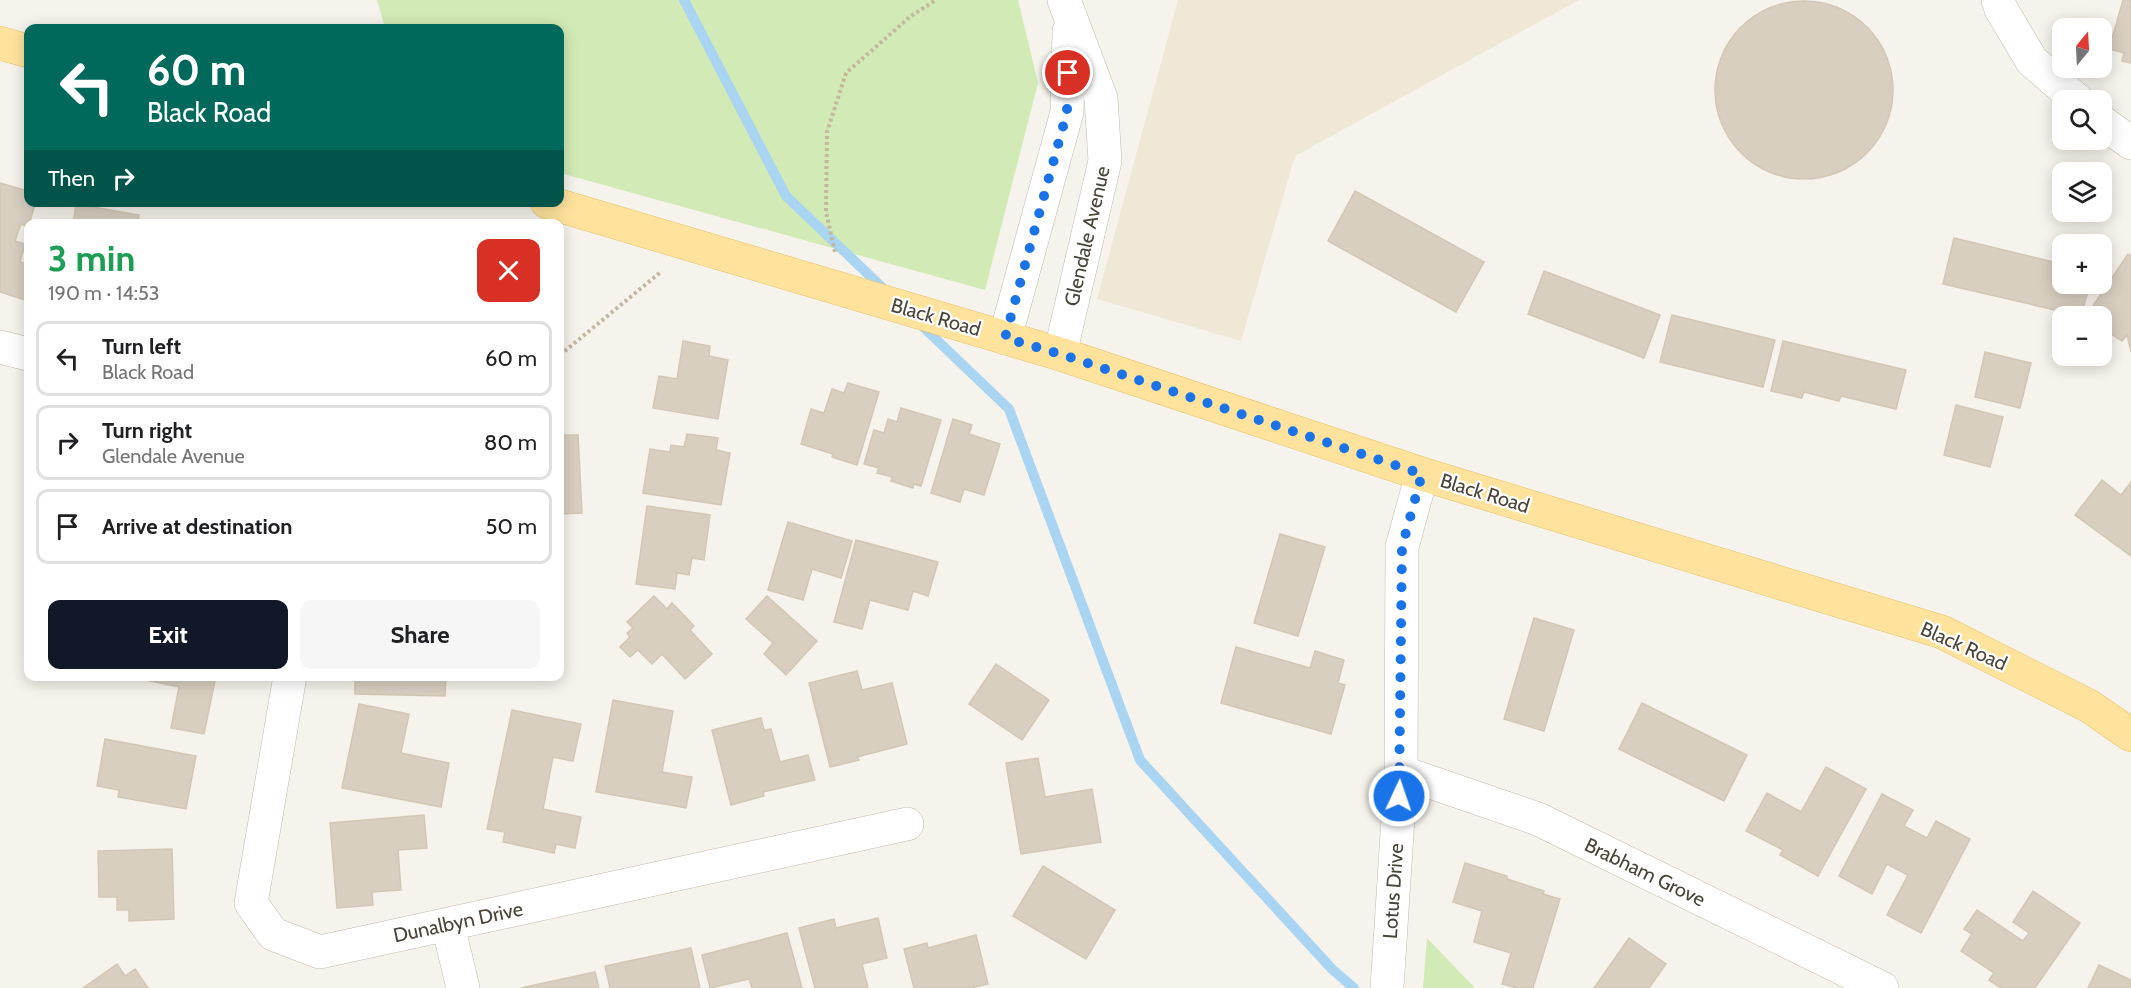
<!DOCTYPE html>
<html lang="en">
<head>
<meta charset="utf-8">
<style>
  :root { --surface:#fff; --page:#f6f6f6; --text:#202124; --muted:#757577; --line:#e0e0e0; --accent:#111827 }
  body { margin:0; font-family:Cabin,sans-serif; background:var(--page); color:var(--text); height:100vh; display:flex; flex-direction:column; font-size:22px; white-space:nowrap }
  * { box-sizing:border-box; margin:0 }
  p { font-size:20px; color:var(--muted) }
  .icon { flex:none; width:33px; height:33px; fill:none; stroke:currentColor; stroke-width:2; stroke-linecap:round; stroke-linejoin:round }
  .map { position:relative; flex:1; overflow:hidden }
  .side { position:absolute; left:24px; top:219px; width:540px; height:462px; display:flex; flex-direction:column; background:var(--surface); border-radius:12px; box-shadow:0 3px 15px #0003 }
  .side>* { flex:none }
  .guide { position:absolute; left:24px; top:24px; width:540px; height:183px; border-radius:12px; box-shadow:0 3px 15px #0003; background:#00695c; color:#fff; overflow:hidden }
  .needle { width:39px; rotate:18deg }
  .controls { position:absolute; left:2052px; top:18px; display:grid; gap:12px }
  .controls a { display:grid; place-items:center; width:60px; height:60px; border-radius:12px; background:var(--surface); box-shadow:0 3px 15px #0003; font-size:30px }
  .pin { position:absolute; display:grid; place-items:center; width:51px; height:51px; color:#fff; margin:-26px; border:3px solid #fff; border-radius:50%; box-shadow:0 2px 6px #0007 }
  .me { position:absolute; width:66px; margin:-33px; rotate:3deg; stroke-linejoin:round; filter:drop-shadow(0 0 4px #0008) }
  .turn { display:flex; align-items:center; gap:21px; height:126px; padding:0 24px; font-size:27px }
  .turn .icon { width:78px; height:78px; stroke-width:2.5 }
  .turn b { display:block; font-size:42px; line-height:51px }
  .then { display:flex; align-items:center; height:57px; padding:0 24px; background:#0003; gap:12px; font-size:22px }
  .round { display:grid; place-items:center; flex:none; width:63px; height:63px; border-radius:12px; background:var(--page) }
  .headline { display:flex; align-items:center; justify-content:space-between; height:102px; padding:0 24px }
  h1 { font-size:36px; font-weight:800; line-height:45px; color:#1e9e55 }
  .cta { display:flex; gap:12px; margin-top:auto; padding:12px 24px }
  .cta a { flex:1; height:69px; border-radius:12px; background:var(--accent); color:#fff; font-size:24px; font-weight:800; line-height:69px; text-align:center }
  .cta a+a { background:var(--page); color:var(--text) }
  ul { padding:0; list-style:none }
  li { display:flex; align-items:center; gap:18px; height:75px; margin:0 12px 9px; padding:0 12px; border:3px solid var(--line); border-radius:12px }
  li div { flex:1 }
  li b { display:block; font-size:22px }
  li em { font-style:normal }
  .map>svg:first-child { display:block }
  .education { fill:#efe8d6 }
  .green { fill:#d2eab5 }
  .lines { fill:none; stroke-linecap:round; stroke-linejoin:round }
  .stream { stroke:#a9d4f2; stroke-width:10 }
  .building { fill:#d8cfc1; stroke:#d3c7b4; stroke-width:1.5 }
  .minor-casing { stroke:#c2bbae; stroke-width:34 }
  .major-casing { stroke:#e6c16a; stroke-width:34 }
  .path { stroke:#c4b79f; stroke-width:4; stroke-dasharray:3 3; stroke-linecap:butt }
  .minor { stroke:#fff; stroke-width:33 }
  .major { stroke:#ffe39c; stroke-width:33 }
  .route { stroke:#1a73e8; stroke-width:10; stroke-dasharray:0 18 }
  .labels { text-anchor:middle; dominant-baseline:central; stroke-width:4.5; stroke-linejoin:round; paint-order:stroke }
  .street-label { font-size:20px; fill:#4b4439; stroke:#fff }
</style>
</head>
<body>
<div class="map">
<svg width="2131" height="988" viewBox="0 0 2131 988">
  <rect width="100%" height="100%" fill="#f6f3ec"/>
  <polygon class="education" points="1178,0 1579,0 1295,156 1241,341 1097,299"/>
  <g class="green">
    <polygon points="377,0 1018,0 1038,83 985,290 560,173 560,28 385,28"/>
    <polygon points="1427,938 1475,988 1423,988"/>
  </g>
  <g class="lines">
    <g class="stream">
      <polyline points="684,0 786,196 886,291"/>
      <polyline points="919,323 1009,409 1140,760 1332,969 1354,988"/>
    </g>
  </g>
  <g class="building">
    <polygon points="2123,0 2131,0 2131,63 2122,61 2124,53 2109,49"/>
    <circle cx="1804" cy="90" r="89"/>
    <polygon points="0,183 28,191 28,202 36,202 28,227 21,224 15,241 25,244 20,262 28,264 28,301 0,292"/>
    <polygon points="1355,191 1484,262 1456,312 1328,241"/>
    <polygon points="76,204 139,215 138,224 73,224"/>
    <polygon points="1954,238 2062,264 2062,284 2090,284 2081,316 1943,284"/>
    <polygon points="2128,254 2131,256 2131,352 2127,335 2122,341 2102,328 2102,316 2086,316"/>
    <polygon points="1544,271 1660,315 1644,358 1528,314"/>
    <polygon points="1672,315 1775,340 1763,387 1660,362"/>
    <polygon points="683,341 710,346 709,356 728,360 718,419 653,408 659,376 677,379"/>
    <polygon points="1783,341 1906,370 1896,409 1841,396 1839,401 1804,392 1802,398 1771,391"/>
    <polygon points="1985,352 2031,363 2020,408 1975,397"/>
    <polygon points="848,383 879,392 857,465 832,457 833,454 801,444 811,409 824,413 832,389 844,393"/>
    <polygon points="1956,405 2003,417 1990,467 1944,455"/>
    <polygon points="901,408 941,420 921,486 914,484 913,488 891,481 892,477 877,473 879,468 864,464 874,430 884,433 888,419 897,422"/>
    <polygon points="953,419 972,425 969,434 1000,444 984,495 964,489 960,502 931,493"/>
    <polygon points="687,434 718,438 716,450 730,453 721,505 643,493 650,449 670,452 671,445 684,447"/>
    <polygon points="560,435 578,435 582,513 560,514"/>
    <polygon points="2102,480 2121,495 2131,482 2131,556 2075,515"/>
    <polygon points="647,506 710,515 704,560 692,558 689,575 677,573 675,589 636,584"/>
    <polygon points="788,522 852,541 841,578 812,569 803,600 768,590"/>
    <polygon points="1280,534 1325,547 1298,636 1254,623"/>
    <polygon points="856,540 938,562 928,596 913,591 908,610 870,600 862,629 834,622"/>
    <polygon points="654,596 667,609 672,603 694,626 690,630 712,654 685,679 662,654 652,664 638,650 630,657 620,647 630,637 627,633 633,628 627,622"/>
    <polygon points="767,596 817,641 786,675 764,654 773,643 746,619"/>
    <polygon points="1534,618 1574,630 1544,731 1504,719"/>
    <polygon points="1236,647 1310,668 1315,651 1344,660 1338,683 1345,685 1331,734 1221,703"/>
    <polygon points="996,664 1049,700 1022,740 969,704"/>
    <polygon points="857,671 862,690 892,683 907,744 857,757 859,760 830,767 809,683"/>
    <polygon points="127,676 216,676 204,734 171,728 179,687"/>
    <polygon points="355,676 446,676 445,696 355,694"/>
    <polygon points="613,700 673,711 662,772 692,777 686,808 596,792"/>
    <polygon points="1642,703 1747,755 1724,801 1619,749"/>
    <polygon points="359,704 409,714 401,753 449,763 441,807 342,788"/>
    <polygon points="512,710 581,724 573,761 553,757 543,809 581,817 575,848 556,844 554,853 503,842 505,832 487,829"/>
    <polygon points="761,718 764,730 771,729 780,762 808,755 815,780 763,792 764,796 731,805 712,730"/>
    <polygon points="105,739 196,756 186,809 118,797 119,790 97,786"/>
    <polygon points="1038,758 1045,797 1092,789 1101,842 1021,854 1006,763"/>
    <polygon points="1826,767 1866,789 1818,876 1780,855 1783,850 1746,831 1767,793 1801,812"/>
    <polygon points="1882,794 1913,810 1904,826 1927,838 1936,821 1970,839 1921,933 1887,915 1908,875 1887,864 1872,894 1839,876"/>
    <polygon points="424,815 427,848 398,850 401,890 372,892 373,905 337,908 330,823"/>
    <polygon points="172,849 174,919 129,921 129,910 117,910 117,897 99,897 98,851"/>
    <polygon points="1465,863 1507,876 1507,879 1544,891 1543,894 1560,899 1533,988 1517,988 1502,984 1511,953 1474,942 1482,911 1453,902"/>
    <polygon points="1043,866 1115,910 1086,959 1013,916"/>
    <polygon points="2033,891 2080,923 2035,988 2001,988 1989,980 1994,973 1961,951 1972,934 1964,929 1977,910 2023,941 2029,933 2013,922"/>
    <polygon points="878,918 887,958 862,964 868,988 815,988 799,928 834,919 836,928"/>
    <polygon points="787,933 802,988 752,988 749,979 710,988 702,955"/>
    <polygon points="976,935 988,984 971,988 914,988 904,949 927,943 928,948"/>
    <polygon points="1629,938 1666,964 1649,988 1594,988"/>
    <polygon points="691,948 700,988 610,988 605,966"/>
    <polygon points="117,964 125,976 135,969 148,988 83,988"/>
    <polygon points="2099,965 2131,980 2130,988 2088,988"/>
    <polygon points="595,972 599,988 521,988"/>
  </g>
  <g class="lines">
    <defs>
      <g id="minor">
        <polyline points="1998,0 2001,9 2032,61 2077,100"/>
        <polyline points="2102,122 2131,143"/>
        <polyline points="1005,338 1067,112 1069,31"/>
        <polyline points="0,347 28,354"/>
        <polyline points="1060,354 1105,161 1101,98 1064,0"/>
        <polyline points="290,676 251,903 273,934 320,952 907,824"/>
        <polyline points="1401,772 1538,819 1882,988"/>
        <polyline points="448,925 463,988"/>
        <polyline points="1387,988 1401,772 1402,547 1422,474"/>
      </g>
      <g id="major">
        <polyline points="0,43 28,51"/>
        <polyline points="547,202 1060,354 1422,474 1942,632 2089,706 2131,735"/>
      </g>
    </defs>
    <use href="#minor" class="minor-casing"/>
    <use href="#major" class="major-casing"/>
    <g class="path">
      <polyline points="835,252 826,212 827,132 846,73 911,16 936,0"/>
      <polyline points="560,355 662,271"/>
    </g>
    <use href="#minor" class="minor"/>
    <use href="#major" class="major"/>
  </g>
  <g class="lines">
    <polyline class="route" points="1068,73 1067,112 1005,338 1060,354 1422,474 1402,547 1399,796"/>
  </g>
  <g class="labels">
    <g class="street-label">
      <text transform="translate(1087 236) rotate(-77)">Glendale Avenue</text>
      <text transform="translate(936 317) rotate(16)">Black Road</text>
      <text transform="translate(1485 493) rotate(17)">Black Road</text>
      <text transform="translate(1964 646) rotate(24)">Black Road</text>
      <text transform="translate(1645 872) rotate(26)">Brabham Grove</text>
      <text transform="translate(1393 891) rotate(-86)">Lotus Drive</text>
      <text transform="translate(458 922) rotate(-12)">Dunalbyn Drive</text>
    </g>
  </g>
</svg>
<div class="controls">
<a><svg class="needle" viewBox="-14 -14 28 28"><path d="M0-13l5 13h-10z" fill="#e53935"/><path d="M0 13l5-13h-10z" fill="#757577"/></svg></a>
<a><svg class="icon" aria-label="search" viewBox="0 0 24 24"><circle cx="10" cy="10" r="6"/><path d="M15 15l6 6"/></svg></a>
<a><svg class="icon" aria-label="layers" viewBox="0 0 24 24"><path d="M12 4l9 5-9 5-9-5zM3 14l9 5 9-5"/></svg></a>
<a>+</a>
<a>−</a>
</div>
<div class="pin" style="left:1068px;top:73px;background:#d93025"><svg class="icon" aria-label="arrive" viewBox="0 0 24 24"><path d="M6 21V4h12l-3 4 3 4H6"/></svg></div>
<svg class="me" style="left:1399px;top:796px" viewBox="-20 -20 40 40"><circle r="17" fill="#1a73e8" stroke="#fff" stroke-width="3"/><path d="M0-11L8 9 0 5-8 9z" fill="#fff"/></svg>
<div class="guide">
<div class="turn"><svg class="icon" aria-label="left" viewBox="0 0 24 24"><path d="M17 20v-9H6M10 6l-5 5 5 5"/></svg><div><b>60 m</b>Black Road</div></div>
<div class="then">Then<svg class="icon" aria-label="right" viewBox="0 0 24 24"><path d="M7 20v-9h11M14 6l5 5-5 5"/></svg></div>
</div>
<section class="side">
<div class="headline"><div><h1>3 min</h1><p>190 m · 14:53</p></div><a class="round" style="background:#d93025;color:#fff"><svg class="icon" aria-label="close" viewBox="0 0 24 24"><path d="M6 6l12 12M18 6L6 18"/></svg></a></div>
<ul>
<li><svg class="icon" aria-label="left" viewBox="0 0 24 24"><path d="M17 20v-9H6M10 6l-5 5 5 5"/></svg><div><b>Turn left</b><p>Black Road</p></div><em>60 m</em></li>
<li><svg class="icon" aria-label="right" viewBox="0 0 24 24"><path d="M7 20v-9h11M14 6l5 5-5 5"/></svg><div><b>Turn right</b><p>Glendale Avenue</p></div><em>80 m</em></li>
<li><svg class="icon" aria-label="arrive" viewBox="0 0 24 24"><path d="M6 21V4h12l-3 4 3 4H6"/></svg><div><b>Arrive at destination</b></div><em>50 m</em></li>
</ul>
<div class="cta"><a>Exit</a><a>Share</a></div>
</section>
</div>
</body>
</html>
